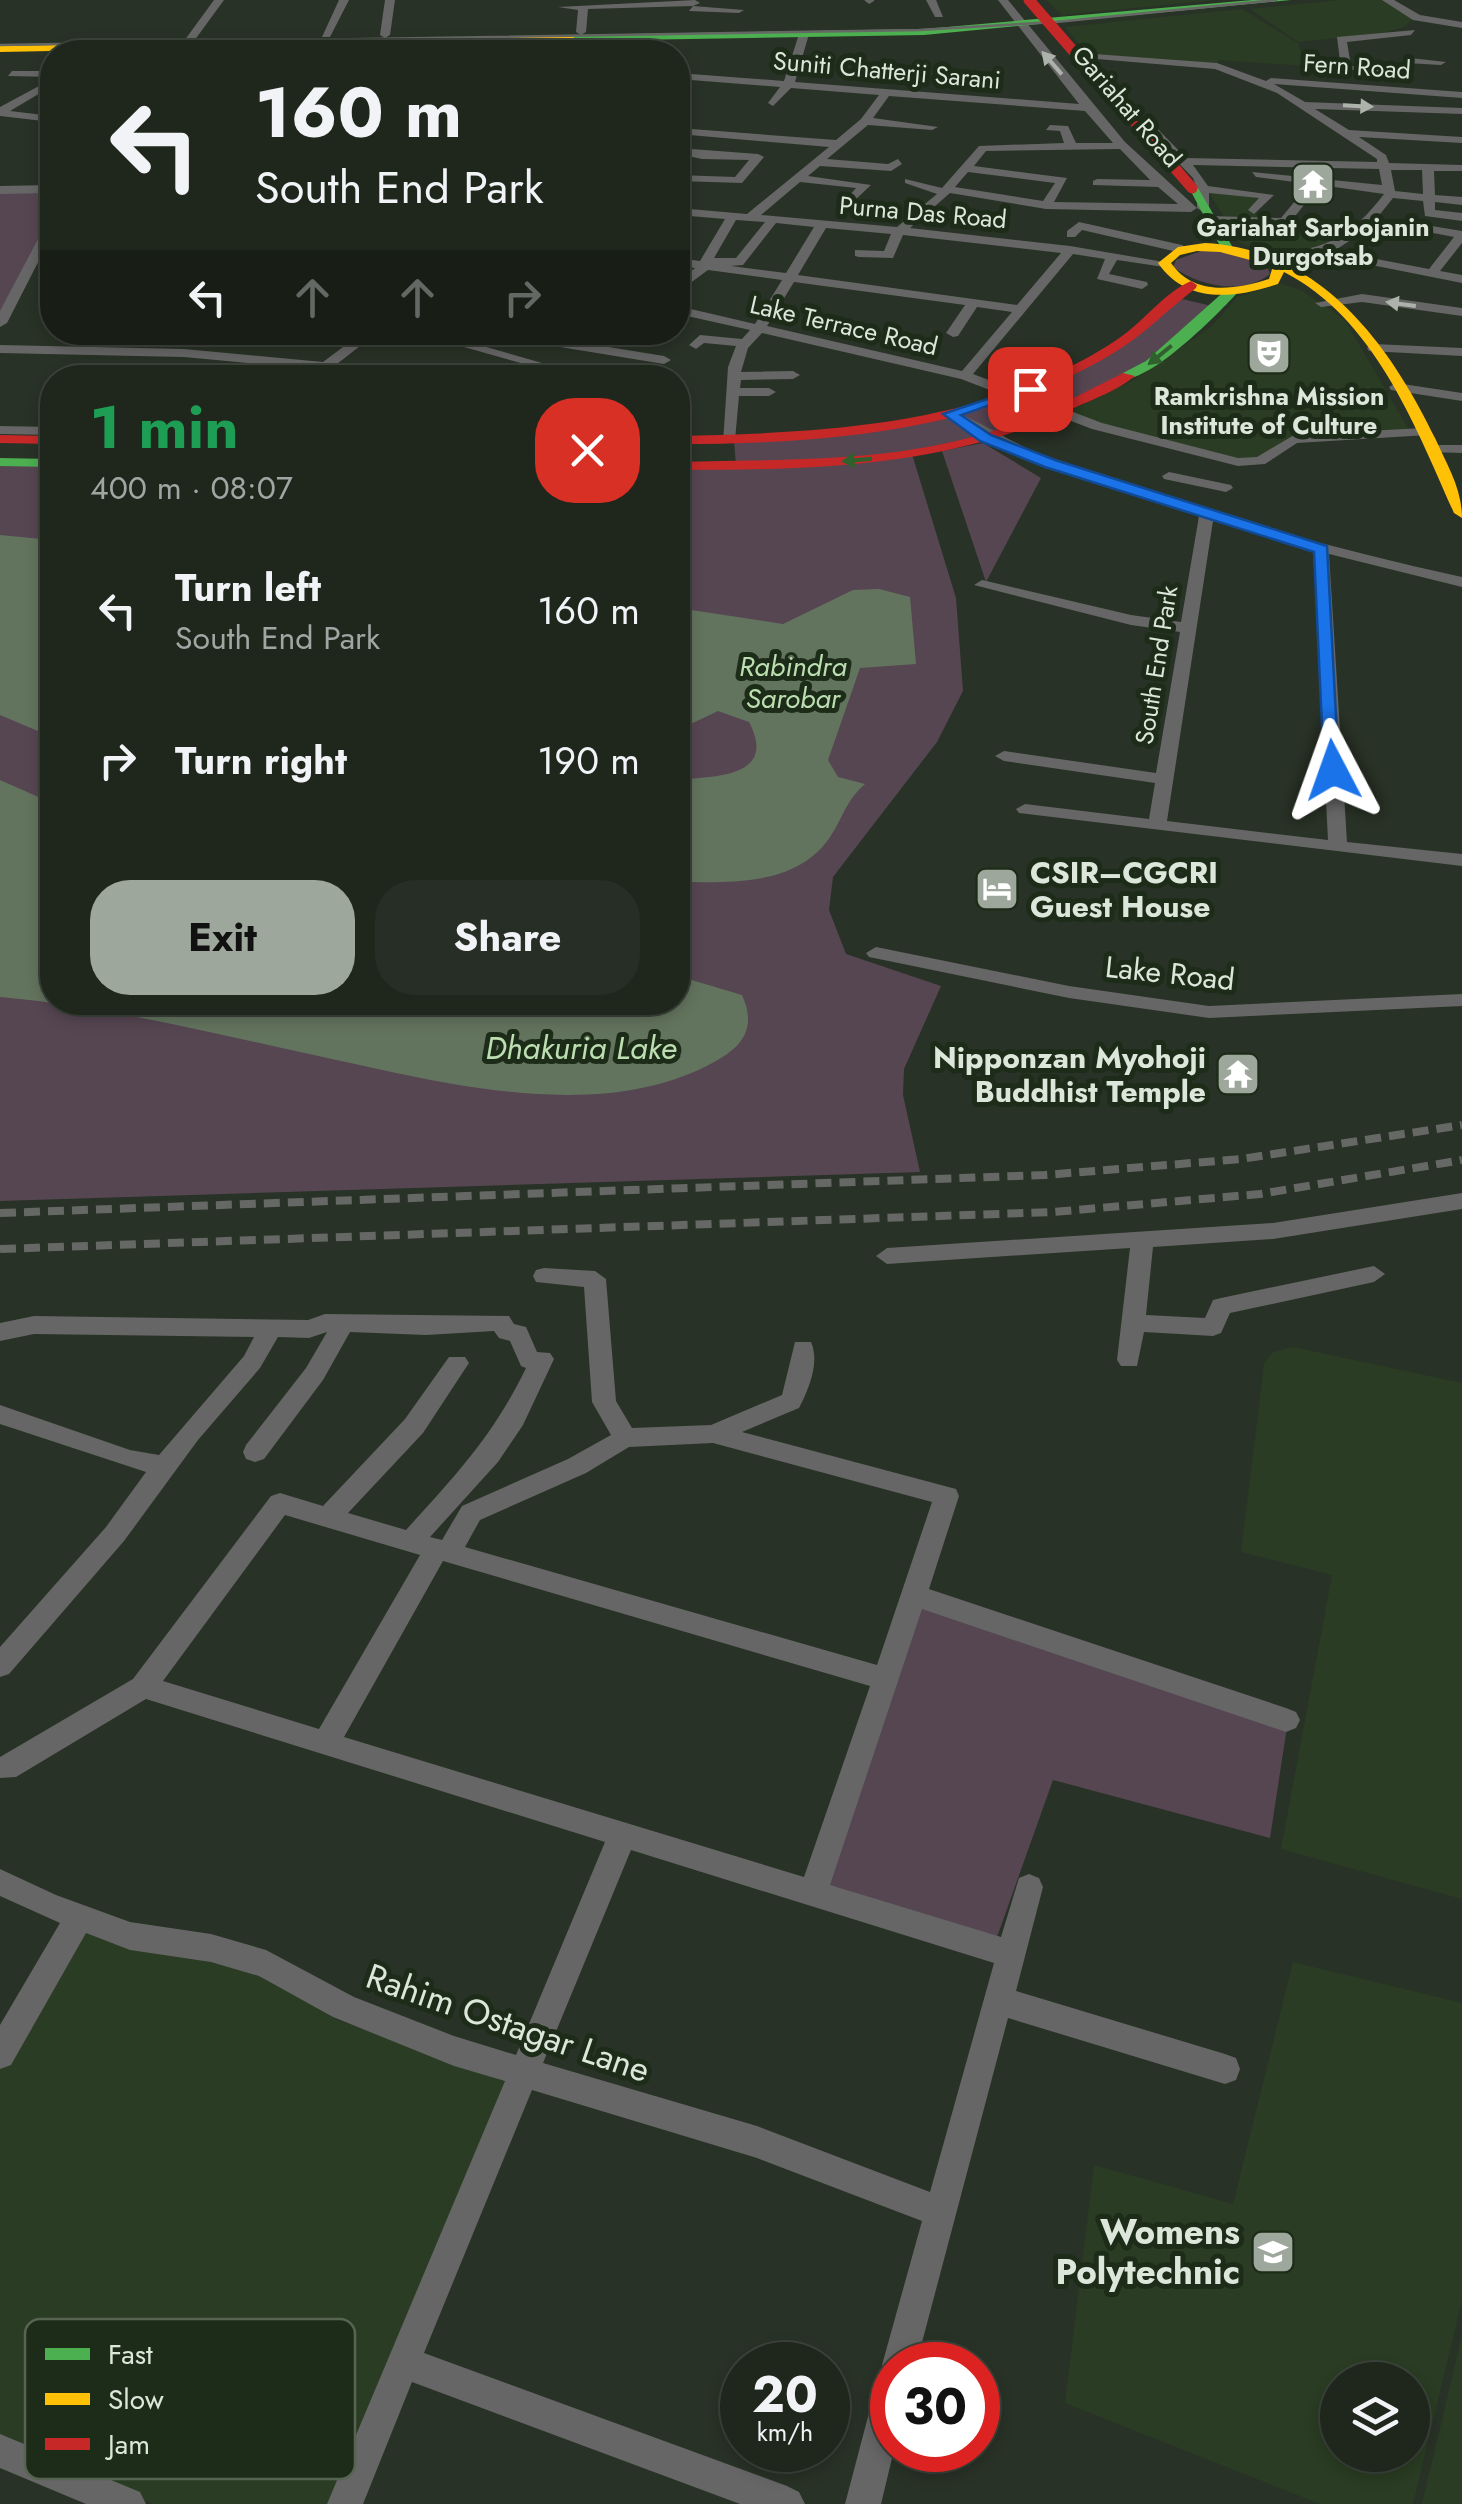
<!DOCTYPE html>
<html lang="en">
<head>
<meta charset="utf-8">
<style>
  :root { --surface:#1f261c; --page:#272e25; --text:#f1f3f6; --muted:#a1a5a3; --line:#3c433b; --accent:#9ea79b }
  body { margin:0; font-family:Jost,sans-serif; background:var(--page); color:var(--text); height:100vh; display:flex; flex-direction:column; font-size:38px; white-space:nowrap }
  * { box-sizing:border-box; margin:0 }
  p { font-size:32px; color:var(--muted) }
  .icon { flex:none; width:55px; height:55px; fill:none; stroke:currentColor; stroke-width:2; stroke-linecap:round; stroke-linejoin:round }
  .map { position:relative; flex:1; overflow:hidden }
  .panel { position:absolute; left:40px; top:365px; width:650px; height:650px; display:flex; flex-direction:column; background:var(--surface); border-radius:40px; box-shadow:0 5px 15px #0003,0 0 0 2px var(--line) }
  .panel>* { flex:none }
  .hud { position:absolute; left:40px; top:40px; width:650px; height:305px; border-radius:40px; box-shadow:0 5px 15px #0003,0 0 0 2px var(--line); background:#1f261c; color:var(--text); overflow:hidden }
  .buttons { position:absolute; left:1320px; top:2362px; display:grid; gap:20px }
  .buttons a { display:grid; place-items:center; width:110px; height:110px; border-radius:50%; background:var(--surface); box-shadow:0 5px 15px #0003,0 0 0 2px var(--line); font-size:50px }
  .speed { position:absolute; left:720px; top:2342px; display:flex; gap:20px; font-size:50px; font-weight:700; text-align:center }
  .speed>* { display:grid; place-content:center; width:130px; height:130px; border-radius:50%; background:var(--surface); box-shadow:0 5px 15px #0003,0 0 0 2px var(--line); line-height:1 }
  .speed small { font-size:25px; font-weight:400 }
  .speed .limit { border:15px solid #d22; background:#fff; color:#111 }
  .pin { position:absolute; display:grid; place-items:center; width:85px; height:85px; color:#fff; margin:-42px; border-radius:20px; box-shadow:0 5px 15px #0006 }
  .me { position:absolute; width:110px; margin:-55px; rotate:356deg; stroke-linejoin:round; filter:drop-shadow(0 0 8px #0008) }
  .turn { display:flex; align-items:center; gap:35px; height:210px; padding:0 50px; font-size:45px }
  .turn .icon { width:130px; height:130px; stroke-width:2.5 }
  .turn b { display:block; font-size:70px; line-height:85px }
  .lanes { display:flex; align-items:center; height:95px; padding:0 50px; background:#0003; justify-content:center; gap:50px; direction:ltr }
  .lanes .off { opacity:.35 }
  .round { display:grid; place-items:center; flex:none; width:105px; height:105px; border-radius:40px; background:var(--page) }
  .overview { display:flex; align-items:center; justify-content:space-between; height:170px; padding:0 50px }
  h1 { font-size:60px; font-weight:700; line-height:75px; color:#1e9e55 }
  .button { display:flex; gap:20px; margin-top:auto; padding:20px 50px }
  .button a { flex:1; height:115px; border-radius:40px; background:var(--accent); color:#111; font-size:40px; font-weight:700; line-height:115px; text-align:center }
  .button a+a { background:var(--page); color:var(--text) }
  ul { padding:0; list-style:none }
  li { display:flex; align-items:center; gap:30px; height:150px; padding:0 50px }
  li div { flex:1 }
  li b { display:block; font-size:38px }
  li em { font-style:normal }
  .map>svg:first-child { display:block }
  .built { fill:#2a3c23; fill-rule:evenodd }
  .green { fill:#564652 }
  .water { fill:#63745e }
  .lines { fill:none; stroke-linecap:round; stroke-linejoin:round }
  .street { fill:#656665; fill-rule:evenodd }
  .fast { fill:#4caf50; fill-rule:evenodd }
  .slow { fill:#ffc107; fill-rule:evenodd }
  .jam { fill:#c62828; fill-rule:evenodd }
  .tram { stroke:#656864; stroke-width:2.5 }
  .rail { stroke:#656864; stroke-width:8; stroke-dasharray:16 8; stroke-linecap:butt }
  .jam-bridge { stroke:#c62828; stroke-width:11 }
  .oneway { fill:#adb3ab }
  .oneway2 { fill:#30602e }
  .route { fill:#1a73e8; stroke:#114b97; stroke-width:2.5 }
  .labels { text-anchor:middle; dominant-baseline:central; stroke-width:10; stroke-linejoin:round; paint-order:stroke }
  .far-street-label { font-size:25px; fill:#dde6da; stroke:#1d2c18 }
  .far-poi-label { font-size:25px; font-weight:bold; fill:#dde6da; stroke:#1d2c18 }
  .far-water-label { font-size:28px; font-style:italic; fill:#bcdeb1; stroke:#1d2c18 }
  .poi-label { font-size:30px; font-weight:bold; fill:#dde6da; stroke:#1d2c18; text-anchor:start }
  .street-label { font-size:30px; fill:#dde6da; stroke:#1d2c18 }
  .water-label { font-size:32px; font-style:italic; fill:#bcdeb1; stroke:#1d2c18 }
  .near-street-label { font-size:35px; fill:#dde6da; stroke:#1d2c18 }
  .near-poi-label { font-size:35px; font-weight:bold; fill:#dde6da; stroke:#1d2c18; text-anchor:end }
  .key { fill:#1d2c18; stroke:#576452; stroke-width:2.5 }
  .key-label { font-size:28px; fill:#dde6da }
</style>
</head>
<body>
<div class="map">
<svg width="1462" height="2504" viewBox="0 0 1462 2504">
  <rect width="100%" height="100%" fill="#293226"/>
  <g class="built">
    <polygon points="1046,0 1216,0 1062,15"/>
    <polygon points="1341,0 1383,0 1413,18 1404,27 1384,33 1298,42 1250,9"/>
    <polygon points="1242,9 1298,43 1305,66 1219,60 1217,65 1087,54 1065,27"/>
    <polygon points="1207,189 1264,195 1250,211 1263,219 1344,237 1329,251 1279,257 1240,243"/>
    <polygon points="1281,284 1301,290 1344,319 1411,433 1288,438 1258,460 1239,461 1061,415 1136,379 1212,326 1237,297"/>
    <polygon points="1293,1347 1462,1383 1462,1899 1281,1849 1332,1575 1241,1552 1264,1364 1273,1352"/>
    <polygon points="83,1925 262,1974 337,2020 518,2080 333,2504 153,2504 0,2441 0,2069"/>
    <path d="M1293,1962L1462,2003V2300L1413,2504H1320L1065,2403L1094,2165L1233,2204ZM1338,2380H1412V2455H1338Z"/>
    <polygon points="1462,2335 1462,2504 1422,2504"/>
  </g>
  <g class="green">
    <polygon points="52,192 52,217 0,313 0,193"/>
    <path d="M1201,251C1223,252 1264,249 1270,274C1243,296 1199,286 1173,267L1176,260Z"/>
    <polygon points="1182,299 1212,306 1147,363 1058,407 1019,395 1060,381"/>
    <polygon points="1011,397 1051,411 990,434 911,451 956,598 963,691 937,742 833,877 829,910 846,954 941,986 904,1069 903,1095 920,1172 0,1201 0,465 52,465 52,1002 678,1002 678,468 727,468 736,464 734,442 836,435"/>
    <polygon points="983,443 1041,478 986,582 942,451"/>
    <polygon points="916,1600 1287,1727 1270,1838 1053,1780 997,1937 828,1885"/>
  </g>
  <g class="water">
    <polygon points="0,535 52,540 52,737 0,715"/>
    <path d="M879,589L910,597L916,664L860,668L828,760L838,777L865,784C845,801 843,819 828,840C793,887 729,882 678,882V780C711,776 779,779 749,722L718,711L678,730V608L783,624L853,590Z"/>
    <path d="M0,780L52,803V1002H678V976L742,995C756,1026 745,1045 716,1061C599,1127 436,1081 314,1055C211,1033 106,1006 0,997Z"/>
  </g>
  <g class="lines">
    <g class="street">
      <polygon points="214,0 224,0 186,52 176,52"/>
      <polygon points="339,0 349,0 330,37 322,37"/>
      <polygon points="385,0 395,0 390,35 385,38 380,35"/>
      <polygon points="695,0 700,3 693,6 744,10 739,13 689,11 693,6 588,9 586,32 581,35 576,32 578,10 558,7"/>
      <polygon points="864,0 874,0 874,1 869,4"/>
      <polygon points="926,0 936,0 943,17 935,17"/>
      <path d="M998,0H1008L1125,142L1197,208L1191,212L1046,209L950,193L910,228L1070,246L1170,263L1164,267L1117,260L1109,274L1147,282L1148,285L1142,289L1097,279L1105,259L1073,254L973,374L1102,423L1238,458L1257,457L1294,435L1423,428L1430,432L1428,435L1297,443L1265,464L1238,466L1092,429L961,379L762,333L748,348L741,372L793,371L800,375L793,379L741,380L740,388H769L776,392L769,396H739L735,440L723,443L728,367L736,346L704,343L696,349L689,345L700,335L742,339L750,330L678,314V306L755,324L782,280L708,270L678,292V282L695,268L678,266V258L700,261L725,219L678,215V208L747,214L829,147L678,134V128L836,140L861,119L879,95L791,88L773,106L768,103L780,87L678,79V73L784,81L799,34L804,31L809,34L795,82L1079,104ZM889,96L1085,111L1113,143H1076L1068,126L1050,125L1046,130L1060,131L1064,143L979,146L942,188L905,179V183L937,194L897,227L761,215L800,182L856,188L847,198L853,202L871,185L808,176L820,166L891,171L902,164L898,159L888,164L827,159L868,125L932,130L938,127L873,118ZM1120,149L1150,180L1097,179L1093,181V185L1158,187L1178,204L1054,202L1067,178L974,166L986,151ZM968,172L1055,183L1043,201L955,187ZM736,220L765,222L736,258H714ZM776,223L814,227L786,273L731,266L743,265ZM826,228L891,234L884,251L855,250V256L859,257L893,258L903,235L1061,253L1017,305L798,275ZM794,282L965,305L946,333L953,337L958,336L977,307L1012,312L962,371L767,326Z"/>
      <polygon points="1382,0 1394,0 1420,15 1462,22 1462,28 1413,20"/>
      <polygon points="1415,30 1411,35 1347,42 1351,66 1410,69 1414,74 1341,69 1337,37"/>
      <polygon points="483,38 492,40 479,52 468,52"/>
      <path d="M1081,53L1217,63L1266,81L1271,78L1462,92V98L1274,84L1305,102L1462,108V114L1315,109L1349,130L1462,137V143L1359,137L1386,155L1389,163L1462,165V171H1434L1435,195L1462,197V205L1435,202V210L1462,213V221L1425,216L1423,201L1393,198L1369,228L1334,251L1429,269L1454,237L1407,228V222L1462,231V243L1440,271L1462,275V283L1321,255L1268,263V257C1325,247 1347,242 1384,194L1320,185L1288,225L1206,223L1204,220L1210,216L1281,218L1309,184L1256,177L1252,172L1382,185L1379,169L1193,165L1208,186L1274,195L1254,214L1248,210L1259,198L1209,193V208L1203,212L1197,208V189L1193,178L1139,122V118H1147L1186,158L1377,162V159L1277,93L1215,69L1085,58ZM1391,170H1422L1423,194L1395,191Z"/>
      <polygon points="1410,58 1446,62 1441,65 1406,63"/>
      <polygon points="12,71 52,71 52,77 8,76"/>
      <polygon points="52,79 52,86 10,111 52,116 52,122 0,116 0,107"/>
      <polygon points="678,148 758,154 764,157 742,183 678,181 678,175 735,177 749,160 702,159 678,154"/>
      <polygon points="52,185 52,193 0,194 0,186"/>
      <polygon points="52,220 52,235 7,323 0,327 0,311 46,224"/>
      <polygon points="1079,222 1182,245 1188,249 1182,253 1082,230 1075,237 1067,237 1067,231"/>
      <polygon points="1362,294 1462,308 1462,316 1362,302 1321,307 1315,303"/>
      <polygon points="363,332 378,332 319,378 309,378 313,369 184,357 0,353 0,345 184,349 323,362"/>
      <polygon points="411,332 434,332 542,363 535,367"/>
      <polygon points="559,339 664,356 671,360 664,364 554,346 552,343"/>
      <polygon points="1374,344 1462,348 1462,356 1369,351 1367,348"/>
      <polygon points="1396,383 1462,393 1462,401 1391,390 1389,387"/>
      <path d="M950,410C983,422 1012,444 1046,456C1180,507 1322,546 1462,577V587L1329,554L1347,842L1462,854V866L1019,813L1016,809L1025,804L1149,819L1155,783L1004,761L995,756L1004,751L1156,773L1180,632L1131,625L974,585L982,580L1131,615L1181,622L1199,516L1036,463L990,443L945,417L943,414ZM1213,521L1313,550L1328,840L1167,821Z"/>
      <polygon points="0,426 52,427 52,435 0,434"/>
      <polygon points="1433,445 1462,445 1462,453 1428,452 1426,449"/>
      <polygon points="1169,472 1231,485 1233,488 1226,492 1164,479 1162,476"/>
      <polygon points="876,947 1069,986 1209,1006 1462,994 1462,1006 1209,1018 1069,998 869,957 866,953"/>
      <polygon points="1462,1193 1462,1209 1273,1239 1153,1247 1146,1315 1205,1318 1213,1300 1221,1298 1374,1266 1385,1274 1374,1282 1230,1313 1221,1333 1213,1336 1144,1332 1137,1366 1121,1366 1117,1360 1130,1248 887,1264 876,1256 887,1248 1273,1223"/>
      <path d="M544,1268L595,1271L606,1279L616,1401L632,1428L711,1425L782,1395L795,1342H811C820,1362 809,1389 799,1408L742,1432L956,1489L959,1496L929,1589L1286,1708L1296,1712L1300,1720L1296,1728L1286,1732L922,1609L830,1885L1001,1937L1019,1878L1029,1874L1039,1878L1043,1887L1016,1991L1225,2054L1236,2058L1240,2069L1236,2080L1225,2084L1008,2018L916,2365H892L894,2450L881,2504H845L875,2390L880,2378L886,2375L882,2365L922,2221L757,2158L532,2090L424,2353L787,2486L799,2492L805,2504H740L412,2382L363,2504H327L505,2081L454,2066L333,2017L259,1976L211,1962L130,1950L86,1933L11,2065L0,2069V2025L60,1923L0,1896V1869L56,1895L130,1922L211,1934L266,1950L354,1997L454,2036L516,2055L605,1842L146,1699L16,1777L0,1778V1757L133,1679L271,1496L280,1493L323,1506L405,1419L449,1357H465L469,1363L465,1369L423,1433L348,1513L406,1530C456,1475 493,1436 526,1368L521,1366L510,1341L499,1338L494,1331L426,1335L350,1332L323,1380L264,1459L255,1462L246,1459L243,1452L246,1445L306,1368L327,1332L309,1338L278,1337L260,1368L198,1440L124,1541L9,1674L0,1677V1647L106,1527L146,1472L0,1424V1405L130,1450L159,1455L244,1356L254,1337L34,1334L0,1341V1323L34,1316L308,1320L325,1314L509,1316L514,1324L526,1327L537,1352L550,1353L554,1359L523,1425L498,1462L430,1537L442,1540L462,1506L568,1459L611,1435L592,1402L584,1287L536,1282L533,1276L536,1270ZM713,1443L932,1502L877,1665L465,1547L480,1520L586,1473L629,1447ZM285,1515L420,1555L319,1729L163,1681ZM443,1561L870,1686L804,1877L344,1737ZM631,1850L994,1963L930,2192L757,2126L543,2063Z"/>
      <polygon points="0,2434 140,2492 146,2504 86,2504 0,2468"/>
    </g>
    <g class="fast">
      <polygon points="1252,0 1291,0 924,35 571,41 566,38 571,35 924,29"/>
      <polygon points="1188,186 1198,188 1232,246 1230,249 1220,246"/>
      <path d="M1228,288L1239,291C1218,314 1153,380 1123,379V373L1146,361Z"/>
      <polygon points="0,458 52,459 52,467 0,466"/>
    </g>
    <g class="slow">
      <polygon points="575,36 571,41 0,52 0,46"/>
      <path d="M1205,243C1320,249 1389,343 1435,438C1447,465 1462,488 1462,518L1454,513C1415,425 1374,318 1284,272L1278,284C1235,298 1187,305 1158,263L1178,247ZM1197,251L1220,252L1273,266L1269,279C1234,290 1194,296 1171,263L1180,255Z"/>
    </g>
    <g class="jam">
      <path d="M1191,281L1197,285L1196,288C1168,309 1143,336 1112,354C982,431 826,444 678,444V436C804,433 936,428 1053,375C1078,363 1104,350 1126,333C1147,317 1166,292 1191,281Z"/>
      <path d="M1123,373L1135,376C1118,390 1094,399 1074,408C949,467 814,470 678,470V462C780,459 884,463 983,434C1032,420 1078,396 1123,373Z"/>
      <polygon points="0,435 52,436 52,444 0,443"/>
    </g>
    <polyline class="tram" points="0,45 919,30 1056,22 1276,0"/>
    <g class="rail">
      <polyline points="0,1213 1045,1175 1241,1159 1462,1125"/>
      <polyline points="0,1249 1053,1212 1260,1194 1462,1160"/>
    </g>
    <polyline class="jam-bridge" points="1029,0 1192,188"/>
  </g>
  <defs><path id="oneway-solid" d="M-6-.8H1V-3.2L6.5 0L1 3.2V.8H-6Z" transform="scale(2.5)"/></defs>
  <g class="oneway">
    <use href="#oneway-solid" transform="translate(1052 63) rotate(-131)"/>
    <use href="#oneway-solid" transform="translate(1358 106) rotate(3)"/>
    <use href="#oneway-solid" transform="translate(1401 304) rotate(-172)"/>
  </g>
  <g class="oneway2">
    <use href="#oneway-solid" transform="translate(1160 355) rotate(141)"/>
    <use href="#oneway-solid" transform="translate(857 460) rotate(175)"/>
  </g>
  <polygon class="route" points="1026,386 1037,389 961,415 991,435 1055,460 1327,546 1339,773 1324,770 1314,552 1045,467 980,441 943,414"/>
  <defs>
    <symbol id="temple-square" viewBox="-11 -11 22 22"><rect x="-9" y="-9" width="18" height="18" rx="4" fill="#9ea79b" stroke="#1d2c18"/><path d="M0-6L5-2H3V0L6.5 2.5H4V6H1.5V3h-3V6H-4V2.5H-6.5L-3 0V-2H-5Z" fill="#fff"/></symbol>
    <symbol id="theatre-square" viewBox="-11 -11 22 22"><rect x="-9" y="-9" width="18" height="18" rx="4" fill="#9ea79b" stroke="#1d2c18"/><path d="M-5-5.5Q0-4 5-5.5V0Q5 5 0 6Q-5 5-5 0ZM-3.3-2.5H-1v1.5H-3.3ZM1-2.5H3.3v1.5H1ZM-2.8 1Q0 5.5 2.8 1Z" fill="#fff"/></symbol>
    <symbol id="hotel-square" viewBox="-11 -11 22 22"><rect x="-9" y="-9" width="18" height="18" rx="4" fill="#9ea79b" stroke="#1d2c18"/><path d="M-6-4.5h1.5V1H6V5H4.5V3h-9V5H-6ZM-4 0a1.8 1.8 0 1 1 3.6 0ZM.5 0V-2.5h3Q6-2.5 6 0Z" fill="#fff"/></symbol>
    <symbol id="university-square" viewBox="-11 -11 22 22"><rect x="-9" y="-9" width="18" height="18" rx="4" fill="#9ea79b" stroke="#1d2c18"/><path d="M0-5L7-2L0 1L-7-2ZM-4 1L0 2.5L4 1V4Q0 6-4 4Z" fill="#fff"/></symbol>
  </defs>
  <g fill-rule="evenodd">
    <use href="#temple-square" x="1288" y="159" width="50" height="50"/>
    <use href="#theatre-square" x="1244" y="328" width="50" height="50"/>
    <use href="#hotel-square" x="972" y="864" width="50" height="50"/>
    <use href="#temple-square" x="1213" y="1049" width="50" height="50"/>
    <use href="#university-square" x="1248" y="2227" width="50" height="50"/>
  </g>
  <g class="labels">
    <g class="far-street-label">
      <text transform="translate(1357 66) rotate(4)">Fern Road</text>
      <text transform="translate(887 70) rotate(5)">Suniti Chatterji Sarani</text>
      <text transform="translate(1127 106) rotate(49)">Gariahat Road</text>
      <text transform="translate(923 212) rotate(5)">Purna Das Road</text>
      <text transform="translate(844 325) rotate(13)">Lake Terrace Road</text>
      <text transform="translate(1156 665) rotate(-81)">South End Park</text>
    </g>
    <g class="far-poi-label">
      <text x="1313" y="227">Gariahat Sarbojanin<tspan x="1313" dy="29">Durgotsab</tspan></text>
      <text x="1269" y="396">Ramkrishna Mission<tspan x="1269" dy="29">Institute of Culture</tspan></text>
    </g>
    <g class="far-water-label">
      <text x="793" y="666">Rabindra<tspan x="793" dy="32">Sarobar</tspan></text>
    </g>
    <g class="poi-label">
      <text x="1030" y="872">CSIR–CGCRI<tspan x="1030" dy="34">Guest House</tspan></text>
      <text x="1206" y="1057" text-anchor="end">Nipponzan Myohoji<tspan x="1206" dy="34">Buddhist Temple</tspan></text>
    </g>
    <g class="street-label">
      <text transform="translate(1170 973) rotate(6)">Lake Road</text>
    </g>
    <g class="water-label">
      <text x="581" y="1048">Dhakuria Lake</text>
    </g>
    <g class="near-street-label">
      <text transform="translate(508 2023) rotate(19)">Rahim Ostagar Lane</text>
    </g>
    <g class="near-poi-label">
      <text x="1240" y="2232">Womens<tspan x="1240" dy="40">Polytechnic</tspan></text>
    </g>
  </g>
  <rect x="25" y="2319" width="330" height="160" rx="15" class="key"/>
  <rect x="45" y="2348" width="45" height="12" fill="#4caf50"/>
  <rect x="45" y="2393" width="45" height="12" fill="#ffc107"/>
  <rect x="45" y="2438" width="45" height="12" fill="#c62828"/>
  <g class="key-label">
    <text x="108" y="2364">Fast</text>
    <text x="108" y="2409">Slow</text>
    <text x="108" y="2454">Jam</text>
  </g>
</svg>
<div class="buttons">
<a><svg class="icon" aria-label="layers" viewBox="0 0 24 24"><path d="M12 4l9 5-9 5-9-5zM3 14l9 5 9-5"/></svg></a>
</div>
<div class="speed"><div>20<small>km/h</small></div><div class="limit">30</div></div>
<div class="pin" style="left:1030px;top:389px;background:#d93025"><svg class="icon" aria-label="arrive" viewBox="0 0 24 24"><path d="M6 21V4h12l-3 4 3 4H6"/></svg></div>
<svg class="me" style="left:1333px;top:770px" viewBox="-20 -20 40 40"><path d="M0-17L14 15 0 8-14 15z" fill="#1a73e8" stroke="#fff" stroke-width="4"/></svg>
<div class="hud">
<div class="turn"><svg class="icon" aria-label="left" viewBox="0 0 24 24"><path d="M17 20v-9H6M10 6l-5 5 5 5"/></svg><div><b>160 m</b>South End Park</div></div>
<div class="lanes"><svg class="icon" aria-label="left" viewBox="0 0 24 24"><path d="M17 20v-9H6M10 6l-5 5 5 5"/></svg><svg class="icon off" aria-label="ahead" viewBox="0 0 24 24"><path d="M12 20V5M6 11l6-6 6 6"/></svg><svg class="icon off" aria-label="ahead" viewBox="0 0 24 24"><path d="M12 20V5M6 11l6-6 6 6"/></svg><svg class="icon off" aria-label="right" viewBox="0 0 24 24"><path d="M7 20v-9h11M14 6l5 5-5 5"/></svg></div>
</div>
<section class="panel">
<div class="overview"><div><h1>1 min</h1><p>400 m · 08:07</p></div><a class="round" style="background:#d93025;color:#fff"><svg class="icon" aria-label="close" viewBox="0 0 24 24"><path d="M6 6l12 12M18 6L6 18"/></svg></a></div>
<ul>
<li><svg class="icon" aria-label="left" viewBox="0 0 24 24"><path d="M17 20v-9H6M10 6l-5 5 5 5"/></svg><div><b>Turn left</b><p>South End Park</p></div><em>160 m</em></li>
<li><svg class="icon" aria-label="right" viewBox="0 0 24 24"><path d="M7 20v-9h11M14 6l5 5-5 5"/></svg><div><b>Turn right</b></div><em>190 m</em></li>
</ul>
<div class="button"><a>Exit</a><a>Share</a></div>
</section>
</div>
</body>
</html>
